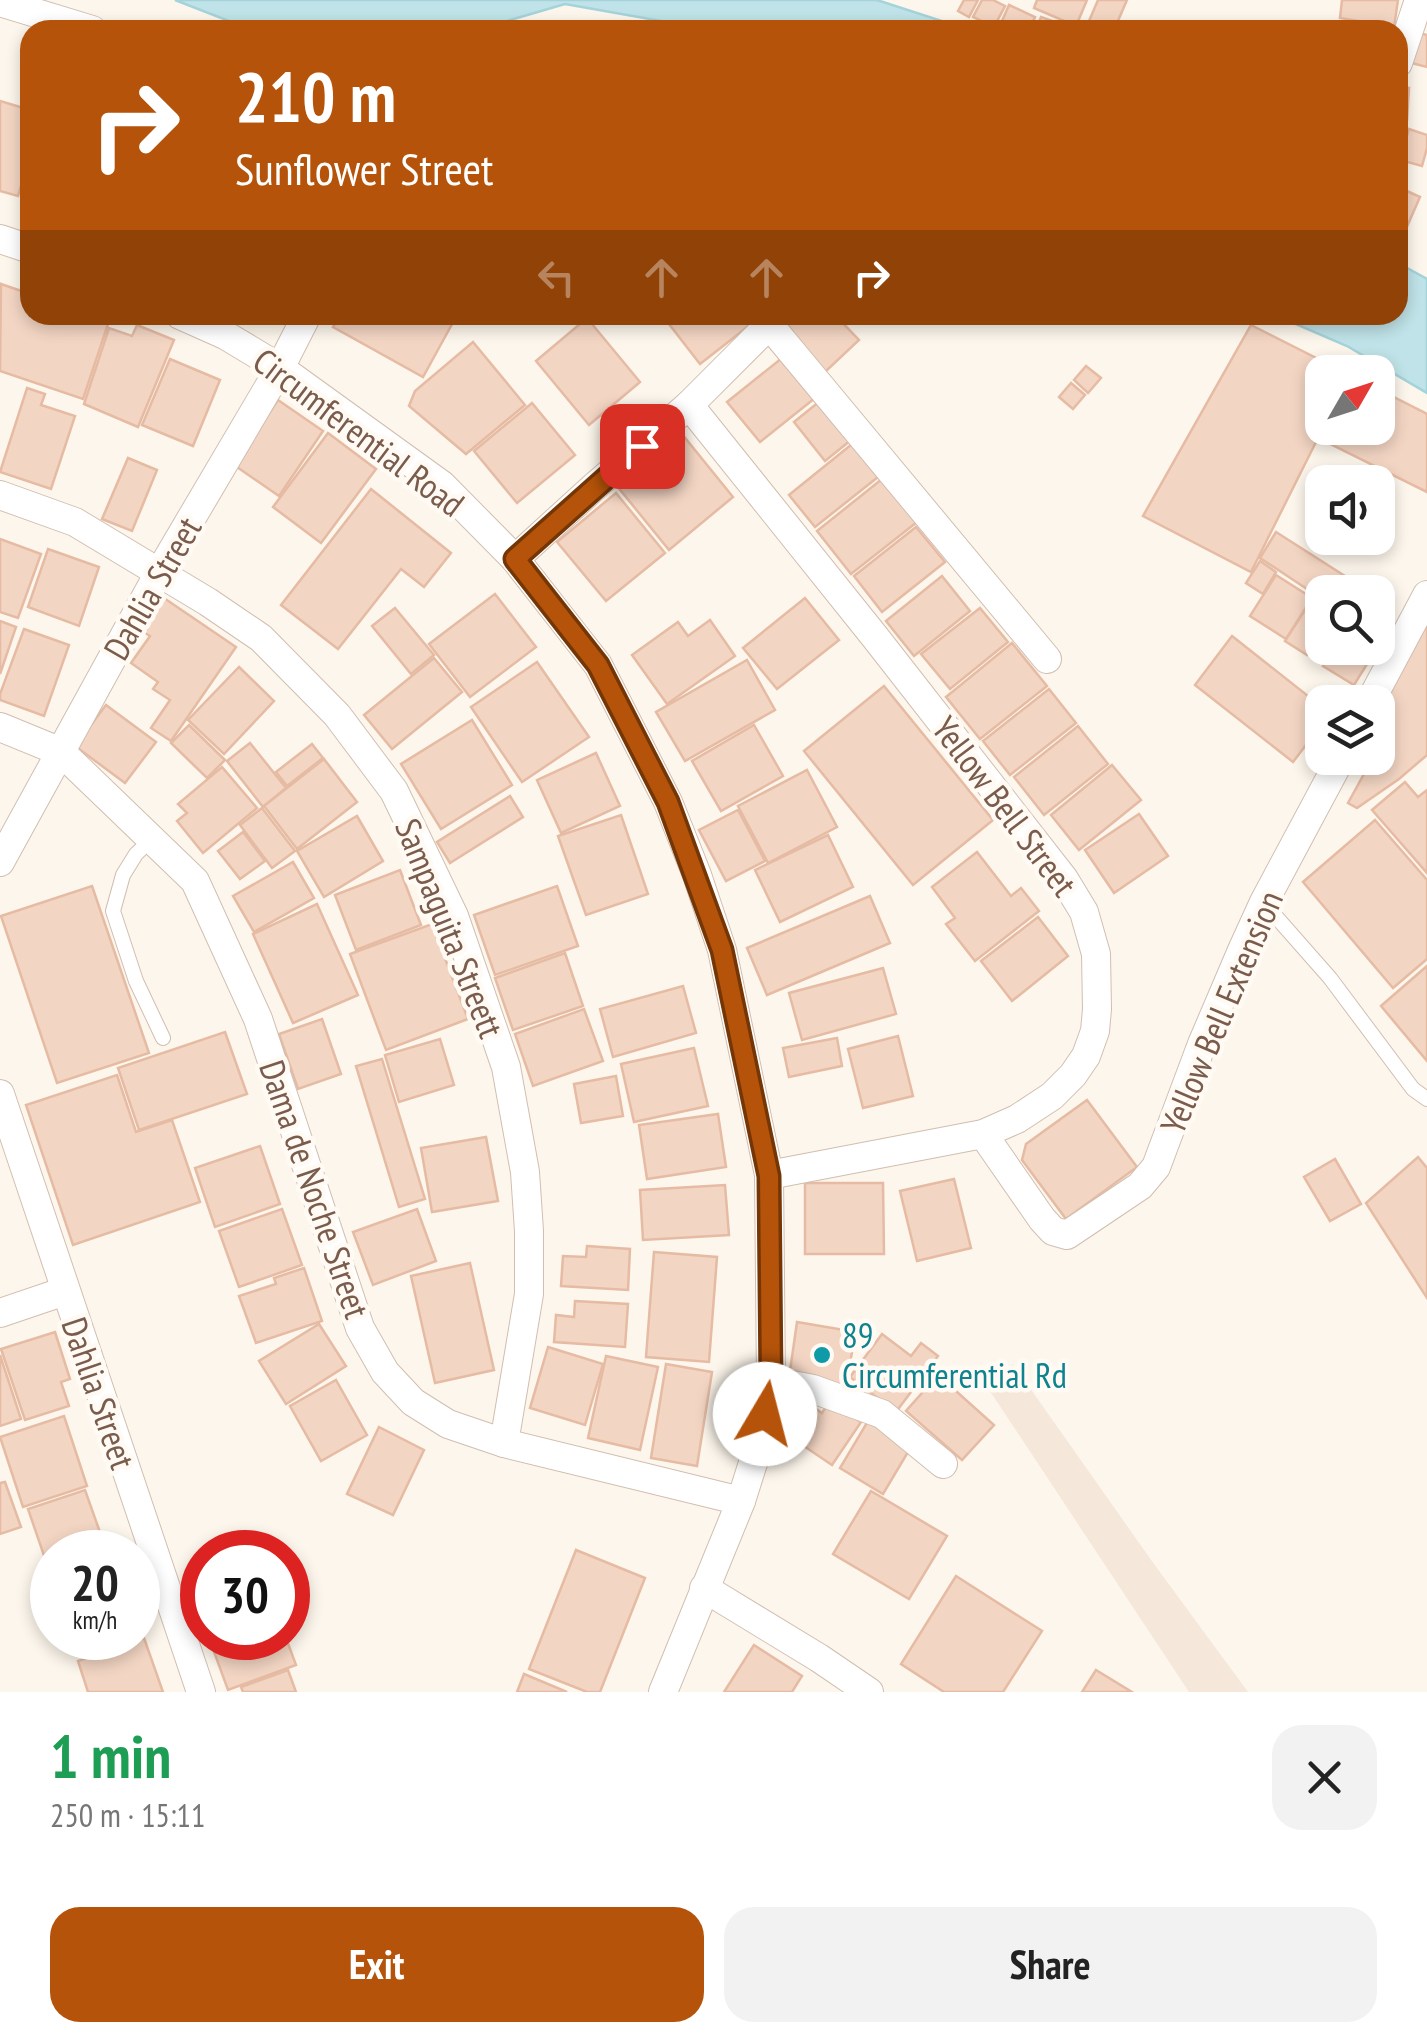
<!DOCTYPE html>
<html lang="en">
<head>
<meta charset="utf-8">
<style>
  :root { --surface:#fff; --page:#f2f2f2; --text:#222; --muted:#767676; --accent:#b45309 }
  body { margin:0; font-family:"PT Sans Narrow",sans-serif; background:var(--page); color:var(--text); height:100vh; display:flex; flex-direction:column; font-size:38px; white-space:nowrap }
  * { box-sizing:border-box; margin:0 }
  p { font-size:32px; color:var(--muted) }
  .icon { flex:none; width:55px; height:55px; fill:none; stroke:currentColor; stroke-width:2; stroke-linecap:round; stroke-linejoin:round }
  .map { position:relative; height:1692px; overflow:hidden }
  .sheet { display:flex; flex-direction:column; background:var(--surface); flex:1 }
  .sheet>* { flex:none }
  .top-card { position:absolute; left:20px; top:20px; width:1388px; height:305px; border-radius:30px; box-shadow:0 5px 15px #0003; background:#b45309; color:#fff; overflow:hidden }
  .needle { width:65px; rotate:51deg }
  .fabs { position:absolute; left:1305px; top:355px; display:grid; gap:20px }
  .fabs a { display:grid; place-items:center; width:90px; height:90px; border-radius:20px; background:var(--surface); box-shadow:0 5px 15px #0003; font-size:50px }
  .speed { position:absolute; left:30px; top:1530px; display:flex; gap:20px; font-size:50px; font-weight:700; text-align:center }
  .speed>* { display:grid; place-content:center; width:130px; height:130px; border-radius:50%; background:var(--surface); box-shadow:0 5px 15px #0003; line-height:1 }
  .speed small { font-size:25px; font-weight:400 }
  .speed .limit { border:15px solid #d22; background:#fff; color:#111 }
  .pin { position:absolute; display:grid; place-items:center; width:85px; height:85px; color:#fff; margin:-42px; border-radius:20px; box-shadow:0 5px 15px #0006 }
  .me { position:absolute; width:110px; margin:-55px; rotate:8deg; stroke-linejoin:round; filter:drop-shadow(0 0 8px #0008) }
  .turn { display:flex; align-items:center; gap:35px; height:210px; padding:0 50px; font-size:45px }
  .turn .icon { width:130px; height:130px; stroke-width:2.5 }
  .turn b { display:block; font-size:70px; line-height:85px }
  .lanes { display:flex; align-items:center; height:95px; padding:0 50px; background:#0003; justify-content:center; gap:50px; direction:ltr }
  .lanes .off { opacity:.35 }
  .round { display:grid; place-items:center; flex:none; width:105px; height:105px; border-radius:30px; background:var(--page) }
  .headline { display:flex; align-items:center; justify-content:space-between; height:170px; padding:0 50px }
  h1 { font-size:60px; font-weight:700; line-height:75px; color:#1e9e55 }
  .cta { display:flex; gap:20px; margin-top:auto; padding:20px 50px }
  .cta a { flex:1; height:115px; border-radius:30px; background:var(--accent); color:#fff; font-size:40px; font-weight:700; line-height:115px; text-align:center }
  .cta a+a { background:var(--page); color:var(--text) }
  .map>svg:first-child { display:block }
  .residential { fill:#f5e8da }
  .water { fill:#bfe3e8; stroke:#a5d3da; stroke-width:2.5 }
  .building { fill:#f3d5c3; stroke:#e6bba3; stroke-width:2.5 }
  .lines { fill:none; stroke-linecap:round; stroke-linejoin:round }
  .service-casing { stroke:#d1beb0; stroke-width:16 }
  .minor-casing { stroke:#d1beb0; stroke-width:30 }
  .service { stroke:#fff; stroke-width:14 }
  .minor { stroke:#fff; stroke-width:28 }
  .route-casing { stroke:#753606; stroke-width:25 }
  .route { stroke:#b45309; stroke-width:18 }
  .culture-dot { fill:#0f9aa8; stroke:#fffaf3; stroke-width:4 }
  .labels { text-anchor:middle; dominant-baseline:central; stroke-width:9; stroke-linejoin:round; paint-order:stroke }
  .street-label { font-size:35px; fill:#7a5c4d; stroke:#fffaf3 }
  .culture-label { font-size:35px; fill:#0d838f; stroke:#fffaf3; text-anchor:start }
</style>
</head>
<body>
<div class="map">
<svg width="1427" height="1692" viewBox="0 0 1427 1692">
  <rect width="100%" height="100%" fill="#fdf6ec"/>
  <polygon class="residential" points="1013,1364 1154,1564 1248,1692 1189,1692 986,1385"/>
  <g class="water">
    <polygon points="175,0 877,0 945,22 953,30 712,30 565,4 476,30 252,30"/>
    <polygon points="1398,263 1427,279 1427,393 1347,346 1275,315 1398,315"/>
  </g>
  <g class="building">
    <polygon points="964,0 978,0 969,17 958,11"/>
    <polygon points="982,0 993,0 1005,6 994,27 973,17"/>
    <polygon points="1037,0 1087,0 1076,26 1034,8"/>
    <polygon points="1098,0 1127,0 1114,30 1109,30 1089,21"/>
    <polygon points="1342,0 1398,0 1394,27 1340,18"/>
    <polygon points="1009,5 1035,17 1029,30 998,30"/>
    <polygon points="1041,17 1072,28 1071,30 1036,30"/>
    <polygon points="1412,31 1427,35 1427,67 1404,61"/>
    <polygon points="1398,87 1409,88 1407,120 1398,119"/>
    <polygon points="0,101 30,110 30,154 18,196 0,191"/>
    <polygon points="1409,129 1427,135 1427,148 1422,166 1400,160"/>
    <polygon points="1398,187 1420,197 1402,238 1398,236"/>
    <polygon points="1,284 30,294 30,315 90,315 109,321 83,399 0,371"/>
    <polygon points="340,315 457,315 423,377 333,327"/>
    <polygon points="662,315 750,315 755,321 700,364"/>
    <polygon points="779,315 835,315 859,340 824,373"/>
    <polygon points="587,318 640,382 589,425 536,361"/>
    <polygon points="137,325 174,340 138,427 84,404 109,328 132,336"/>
    <polygon points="1251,325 1344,372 1322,372 1322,428 1378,428 1378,389 1427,414 1427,492 1318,438 1251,572 1143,516"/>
    <polygon points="473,342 525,405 466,454 409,406 415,391"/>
    <polygon points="782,358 815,398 760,442 727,402"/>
    <polygon points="170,359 220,380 193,446 142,425"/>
    <polygon points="1086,366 1101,378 1088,393 1074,380"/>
    <polygon points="1071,383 1085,395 1073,409 1059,397"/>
    <polygon points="27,388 45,394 41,405 75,416 51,489 0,472"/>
    <polygon points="278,400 323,431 279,496 234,465"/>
    <polygon points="820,401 851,440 825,461 794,422"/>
    <polygon points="532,403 575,455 517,503 474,451"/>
    <polygon points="328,433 376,469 321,543 273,507"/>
    <polygon points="682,434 733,497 669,550 617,486"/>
    <polygon points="852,444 878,477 815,527 789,495"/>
    <polygon points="128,458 157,470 132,531 102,519"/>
    <polygon points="882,479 917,522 851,574 817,531"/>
    <polygon points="371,489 451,553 424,587 401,569 338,649 281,605"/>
    <polygon points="616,493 665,553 606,601 557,542"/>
    <polygon points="916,527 945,562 882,612 854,576"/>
    <polygon points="1276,532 1370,592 1322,592 1322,599 1260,558"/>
    <polygon points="0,539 41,554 18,618 0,612"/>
    <polygon points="48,549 99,567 79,626 28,607"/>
    <polygon points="1260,561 1276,572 1263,594 1246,583"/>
    <polygon points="1276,575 1312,598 1286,639 1250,616"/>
    <polygon points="942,576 970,611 914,656 886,621"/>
    <polygon points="495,594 536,647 470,697 429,644"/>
    <polygon points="161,596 236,647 171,741 151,728 170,700 153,689 158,682 131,663 150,636 139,629"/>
    <polygon points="1314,596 1322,601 1322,629 1307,655 1285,641"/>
    <polygon points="805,598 839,640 777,689 743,648"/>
    <polygon points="395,608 434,655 411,674 372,626"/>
    <polygon points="980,608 1008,642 950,689 921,654"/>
    <polygon points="1427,612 1427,755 1399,779 1357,808 1348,803 1370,763 1359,758 1378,758 1378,705"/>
    <polygon points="710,620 735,656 667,704 632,655 678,622 688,636"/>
    <polygon points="0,621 16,627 0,674"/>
    <polygon points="24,629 69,645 44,716 0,700 0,694"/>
    <polygon points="1322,632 1322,648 1333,648 1323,663 1309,653"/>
    <polygon points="1232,636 1322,707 1322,724 1293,762 1195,685"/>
    <polygon points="1012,643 1047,686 980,739 946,697"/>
    <polygon points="1335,648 1377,648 1354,685 1323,666"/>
    <polygon points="434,658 462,692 392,749 364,715"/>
    <polygon points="747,660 775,710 685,761 656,712"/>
    <polygon points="537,662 589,737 522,782 471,707"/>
    <polygon points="239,667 274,701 224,754 188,720"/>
    <polygon points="884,686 993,820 913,885 804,751"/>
    <polygon points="1049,689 1076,723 1010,775 983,741"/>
    <polygon points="106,705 156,742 125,783 75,746"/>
    <polygon points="472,720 512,785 441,829 401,764"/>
    <polygon points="189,725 225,760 207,778 171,743"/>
    <polygon points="754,725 783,776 721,811 692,761"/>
    <polygon points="1078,726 1108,764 1044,815 1014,777"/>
    <polygon points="250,743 286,788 263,807 227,761"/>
    <polygon points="312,744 323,758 287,786 276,772"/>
    <polygon points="596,753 620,806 561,833 537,780"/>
    <polygon points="324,759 357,802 297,849 264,806"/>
    <polygon points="1112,765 1141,800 1079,850 1051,815"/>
    <polygon points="222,767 257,808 203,853 177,821 187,813 178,804"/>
    <polygon points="807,770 837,827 768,863 738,806"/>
    <polygon points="1405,782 1418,797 1427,790 1427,873 1372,810"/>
    <polygon points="510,796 523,817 450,863 437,842"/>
    <polygon points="262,808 295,851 272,868 240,825"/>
    <polygon points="738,810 765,861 726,881 699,830"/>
    <polygon points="1139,814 1168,856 1114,893 1085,850"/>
    <polygon points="621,815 648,894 586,915 558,836"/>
    <polygon points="357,816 383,861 324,897 297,851"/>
    <polygon points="1375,820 1427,880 1427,959 1393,988 1303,882"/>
    <polygon points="243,832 265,861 240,879 218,851"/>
    <polygon points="828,835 853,887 780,922 755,870"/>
    <polygon points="977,852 1011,896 1021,888 1039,911 975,961 946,924 955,918 932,887"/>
    <polygon points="293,862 314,898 254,932 233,896"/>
    <polygon points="400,870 421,925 356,950 335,895"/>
    <polygon points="92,886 149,1053 57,1083 1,916"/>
    <polygon points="557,886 578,946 495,975 474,915"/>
    <polygon points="870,896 890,943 767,995 747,948"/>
    <polygon points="317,904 358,995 293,1023 253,934"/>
    <polygon points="1038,917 1068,956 1012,1001 981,961"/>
    <polygon points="432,924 468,1019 386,1050 350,954"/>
    <polygon points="565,953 583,1006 513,1030 495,978"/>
    <polygon points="1427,966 1427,1061 1381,1006"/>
    <polygon points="883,968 896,1014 802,1040 789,993"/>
    <polygon points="683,986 696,1033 613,1057 600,1009"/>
    <polygon points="584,1009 603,1061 533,1086 515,1034"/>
    <polygon points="322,1019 341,1074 298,1089 279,1034"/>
    <polygon points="225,1032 247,1094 139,1130 118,1068"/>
    <polygon points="898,1036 913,1096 863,1108 848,1049"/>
    <polygon points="837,1038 842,1066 789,1077 783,1048"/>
    <polygon points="440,1039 454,1085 399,1102 385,1055"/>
    <polygon points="694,1048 708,1106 634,1122 621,1064"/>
    <polygon points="382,1059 425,1199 399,1207 356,1066"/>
    <polygon points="117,1075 136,1132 172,1120 200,1202 73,1245 26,1105"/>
    <polygon points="616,1076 623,1116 581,1123 574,1084"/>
    <polygon points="1087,1100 1137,1167 1066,1219 1022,1160 1026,1144"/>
    <polygon points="718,1114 726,1167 647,1179 639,1125"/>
    <polygon points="486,1137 498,1201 432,1212 421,1148"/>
    <polygon points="260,1146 280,1204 215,1227 195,1168"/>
    <polygon points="1418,1157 1427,1168 1427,1298 1366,1203"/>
    <polygon points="1335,1159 1361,1204 1330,1221 1304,1177"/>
    <polygon points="954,1179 971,1248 917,1261 900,1191"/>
    <polygon points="805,1183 883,1183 884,1254 805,1254"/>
    <polygon points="725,1185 729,1235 643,1240 640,1190"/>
    <polygon points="282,1209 302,1265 239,1287 219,1231"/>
    <polygon points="417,1209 436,1261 373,1285 353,1232"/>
    <polygon points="587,1246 630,1249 628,1290 561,1286 563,1256 586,1257"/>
    <polygon points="654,1252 717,1257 709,1362 646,1357"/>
    <polygon points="470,1263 494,1370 435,1383 411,1276"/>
    <polygon points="304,1268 322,1321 256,1343 239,1296 276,1284 274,1278"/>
    <polygon points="575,1301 628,1304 625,1347 554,1342 556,1315 574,1317"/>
    <polygon points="797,1322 856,1332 845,1388 789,1378"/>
    <polygon points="319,1324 346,1366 286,1404 259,1361"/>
    <polygon points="55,1332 70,1379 61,1382 69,1406 25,1420 1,1349"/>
    <polygon points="882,1334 911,1356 921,1343 938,1356 896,1412 850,1377"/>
    <polygon points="548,1347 603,1364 585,1425 530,1408"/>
    <polygon points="0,1355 21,1419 0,1426"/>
    <polygon points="606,1356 658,1367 640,1450 588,1438"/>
    <polygon points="666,1364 712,1372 697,1466 651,1458"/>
    <polygon points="938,1375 994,1425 962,1460 906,1411"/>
    <polygon points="336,1380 367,1435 321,1461 290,1406"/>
    <polygon points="804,1401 822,1413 830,1401 861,1422 832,1465 783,1432"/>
    <polygon points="64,1416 87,1486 23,1507 0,1437"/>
    <polygon points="868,1421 911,1447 883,1494 840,1468"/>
    <polygon points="379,1427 424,1450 393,1515 347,1494"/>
    <polygon points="5,1482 21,1527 0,1534 0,1483"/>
    <polygon points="85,1490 107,1552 52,1552 52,1572 50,1573 28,1509"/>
    <polygon points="871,1491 947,1536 909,1599 833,1554"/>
    <polygon points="576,1550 645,1578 600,1692 587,1692 529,1669"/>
    <polygon points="956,1576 1042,1631 1003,1692 944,1692 901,1664"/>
    <polygon points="68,1638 115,1638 73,1652"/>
    <polygon points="144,1638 163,1692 88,1692 78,1661"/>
    <polygon points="209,1638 286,1638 296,1665 228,1690"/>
    <polygon points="754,1645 802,1676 792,1692 724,1692"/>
    <polygon points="288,1670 296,1692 243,1692 241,1687"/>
    <polygon points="1096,1670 1132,1692 1082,1692"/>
    <polygon points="524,1674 567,1692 517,1692"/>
  </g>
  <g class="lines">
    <defs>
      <g id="service">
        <polyline points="152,839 136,854 123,875 113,911 136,981 163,1038"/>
        <polyline points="1264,903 1330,978 1413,1089 1427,1099"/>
      </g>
      <g id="minor">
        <polyline points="0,2 92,30"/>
        <polyline points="1398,63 1419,0"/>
        <polyline points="0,239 30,249"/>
        <polyline points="180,315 225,335 280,368 442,485 515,559 598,665 668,802 697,875 722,950 769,1175 771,1381 758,1447 741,1501 663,1692"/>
        <polyline points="761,315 1047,659"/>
        <polyline points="689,405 875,637 1064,879 1084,912 1096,954 1097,1009 1095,1031 1086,1056 1073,1075 1052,1096 1017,1119 983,1134 769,1175"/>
        <polyline points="0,495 75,522 208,602 261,638 337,715 394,791 454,916 506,1067 525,1172 529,1231 529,1294 504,1443"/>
        <polyline points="515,559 595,486 689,405 769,325"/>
        <polyline points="1370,702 1427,595"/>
        <polyline points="0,727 61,752 195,881 258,1019 360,1328 385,1372 413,1402 448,1424 504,1443 741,1501"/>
        <polyline points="0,862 159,573 280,368 307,315"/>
        <polyline points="0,1094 201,1692"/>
        <polyline points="983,1134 1042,1219 1053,1231 1067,1235 1140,1186 1156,1167 1202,1044 1243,948 1264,902 1341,758"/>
        <polyline points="0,1313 65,1291"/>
        <polyline points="771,1381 813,1389 882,1414 943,1464"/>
        <polyline points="704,1588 819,1658 869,1692"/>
      </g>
    </defs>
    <use href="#service" class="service-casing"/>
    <use href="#minor" class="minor-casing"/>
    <use href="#service" class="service"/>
    <use href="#minor" class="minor"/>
  </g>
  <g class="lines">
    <defs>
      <polyline id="route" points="642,446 515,559 598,665 668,802 722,950 769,1176 771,1381 765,1414"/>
    </defs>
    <use href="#route" class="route-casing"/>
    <use href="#route" class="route"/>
  </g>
  <circle class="culture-dot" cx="822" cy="1355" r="10"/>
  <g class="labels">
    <g class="street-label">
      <text transform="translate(359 432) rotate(37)">Circumferential Road</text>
      <text transform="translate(152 588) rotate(-60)">Dahlia Street</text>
      <text transform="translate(1005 806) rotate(53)">Yellow Bell Street</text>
      <text transform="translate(450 928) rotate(68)">Sampaguita Streett</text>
      <text transform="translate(1221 1012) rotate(-67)">Yellow Bell Extension</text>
      <text transform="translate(315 1189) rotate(71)">Dama de Noche Street</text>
      <text transform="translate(99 1393) rotate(71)">Dahlia Street</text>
    </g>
    <g class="culture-label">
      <text x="842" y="1335">89<tspan x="842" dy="40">Circumferential Rd</tspan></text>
    </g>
  </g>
</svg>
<div class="fabs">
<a><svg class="needle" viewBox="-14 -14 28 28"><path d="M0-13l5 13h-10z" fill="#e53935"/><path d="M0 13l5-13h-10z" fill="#767676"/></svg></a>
<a><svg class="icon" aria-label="sound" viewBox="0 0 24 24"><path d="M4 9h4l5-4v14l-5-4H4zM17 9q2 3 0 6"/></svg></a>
<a><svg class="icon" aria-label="search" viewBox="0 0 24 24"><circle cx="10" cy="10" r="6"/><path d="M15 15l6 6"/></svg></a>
<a><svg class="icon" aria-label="layers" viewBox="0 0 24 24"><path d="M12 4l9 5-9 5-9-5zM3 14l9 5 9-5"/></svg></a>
</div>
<div class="speed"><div>20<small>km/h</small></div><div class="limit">30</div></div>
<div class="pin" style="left:642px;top:446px;background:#d93025"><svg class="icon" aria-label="arrive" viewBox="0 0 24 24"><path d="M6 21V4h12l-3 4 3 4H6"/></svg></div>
<svg class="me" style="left:765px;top:1414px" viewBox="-20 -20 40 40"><circle r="19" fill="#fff"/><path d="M0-13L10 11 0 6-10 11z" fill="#b45309"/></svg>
<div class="top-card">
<div class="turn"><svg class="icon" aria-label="right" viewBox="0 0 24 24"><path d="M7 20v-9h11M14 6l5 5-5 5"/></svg><div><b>210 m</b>Sunflower Street</div></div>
<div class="lanes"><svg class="icon off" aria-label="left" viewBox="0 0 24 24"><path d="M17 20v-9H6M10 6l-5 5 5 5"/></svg><svg class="icon off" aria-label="ahead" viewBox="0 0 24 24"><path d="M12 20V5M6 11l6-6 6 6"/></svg><svg class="icon off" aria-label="ahead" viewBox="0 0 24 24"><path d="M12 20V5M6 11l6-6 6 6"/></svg><svg class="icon" aria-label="right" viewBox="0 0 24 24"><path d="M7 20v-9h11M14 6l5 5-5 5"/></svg></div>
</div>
</div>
<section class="sheet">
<div class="headline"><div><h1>1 min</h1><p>250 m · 15:11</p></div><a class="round"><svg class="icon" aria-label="close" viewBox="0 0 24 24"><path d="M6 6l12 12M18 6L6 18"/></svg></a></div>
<div class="cta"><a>Exit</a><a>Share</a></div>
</section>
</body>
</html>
